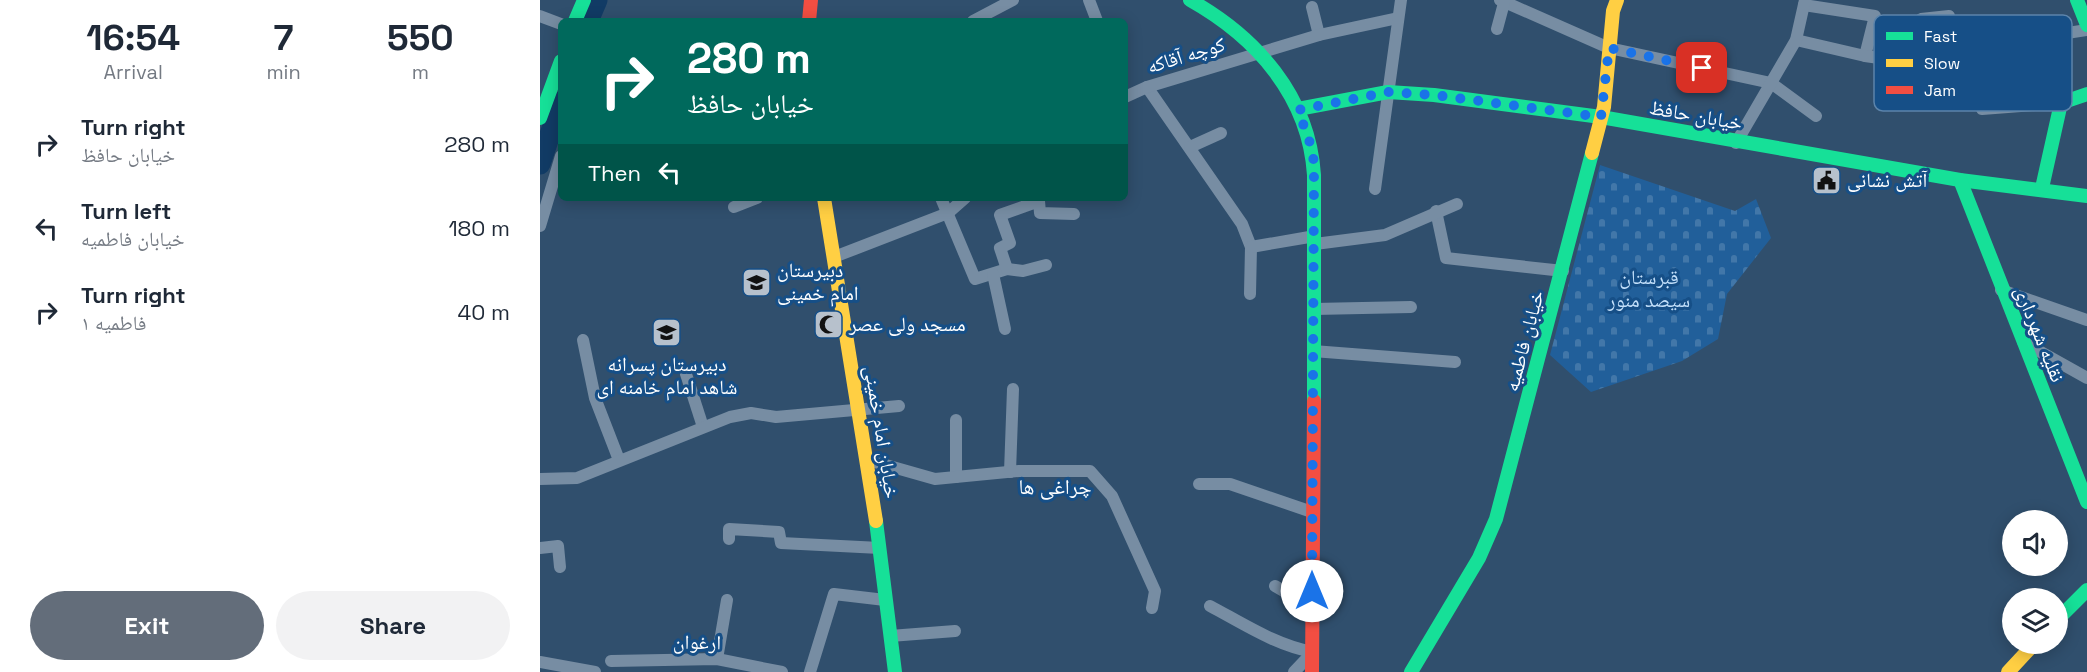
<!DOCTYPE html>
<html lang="en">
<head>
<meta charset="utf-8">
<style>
  :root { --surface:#fff; --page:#f2f2f3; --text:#1f2937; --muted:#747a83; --accent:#636d7a }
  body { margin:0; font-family:"Space Grotesk","Noto Naskh Arabic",sans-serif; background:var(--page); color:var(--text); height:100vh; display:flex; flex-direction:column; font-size:22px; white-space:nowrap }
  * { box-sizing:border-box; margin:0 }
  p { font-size:20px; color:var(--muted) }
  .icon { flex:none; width:33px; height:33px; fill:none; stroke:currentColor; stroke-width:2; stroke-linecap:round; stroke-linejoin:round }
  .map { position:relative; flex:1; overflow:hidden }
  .side { display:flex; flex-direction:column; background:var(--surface); width:540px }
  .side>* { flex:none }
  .banner { position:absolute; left:18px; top:18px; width:570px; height:183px; border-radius:9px; box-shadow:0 3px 15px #0003; background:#00695c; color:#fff; overflow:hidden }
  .fabs { position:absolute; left:1462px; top:510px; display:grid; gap:12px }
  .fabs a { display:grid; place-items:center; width:66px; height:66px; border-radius:50%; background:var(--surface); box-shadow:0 3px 15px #0003; font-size:30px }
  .pin { position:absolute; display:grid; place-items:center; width:51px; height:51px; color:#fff; margin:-26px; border-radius:12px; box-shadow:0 3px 9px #0006 }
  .me { position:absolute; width:66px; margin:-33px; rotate:0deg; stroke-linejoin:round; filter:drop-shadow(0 0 4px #0008) }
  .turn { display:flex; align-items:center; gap:21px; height:126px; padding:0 30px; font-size:27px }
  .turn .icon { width:78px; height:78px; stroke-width:2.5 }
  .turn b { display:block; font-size:42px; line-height:51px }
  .then { display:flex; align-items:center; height:57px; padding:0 30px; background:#0003; gap:12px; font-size:22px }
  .eta { display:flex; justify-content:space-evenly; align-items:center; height:102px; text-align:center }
  .eta b { font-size:36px; font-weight:700; line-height:42px }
  .primary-button { display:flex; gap:12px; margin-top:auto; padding:12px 30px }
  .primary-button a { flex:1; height:69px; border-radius:36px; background:var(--accent); color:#fff; font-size:24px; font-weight:700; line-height:69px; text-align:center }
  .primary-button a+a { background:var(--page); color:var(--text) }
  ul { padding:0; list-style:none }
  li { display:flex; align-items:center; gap:18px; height:84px; padding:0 30px }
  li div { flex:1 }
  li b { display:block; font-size:22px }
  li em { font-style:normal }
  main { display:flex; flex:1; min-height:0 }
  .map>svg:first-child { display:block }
  .cemetery { fill:url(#cemetery-stones) }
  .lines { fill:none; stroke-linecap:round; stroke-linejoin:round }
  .river { stroke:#113b65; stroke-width:21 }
  .street { stroke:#778da3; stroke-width:12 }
  .fast { stroke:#16e098; stroke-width:14 }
  .slow { stroke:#ffcf43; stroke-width:14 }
  .jam { stroke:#f24e42; stroke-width:14 }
  .route { stroke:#1a73e8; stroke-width:10; stroke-dasharray:0 18 }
  .labels { text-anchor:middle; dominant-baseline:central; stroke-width:6; stroke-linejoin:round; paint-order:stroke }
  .street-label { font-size:20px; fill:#fff; stroke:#164f87 }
  .poi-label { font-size:20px; fill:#fff; stroke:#164f87; text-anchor:start }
  .park-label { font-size:20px; fill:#c2dffa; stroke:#164f87 }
  .neighbourhood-label { font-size:21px; fill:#fff; stroke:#164f87 }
  .key { fill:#164f87; stroke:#5c84ab; stroke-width:1.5 }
  .key-label { font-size:16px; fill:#fff }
</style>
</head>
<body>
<main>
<section class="side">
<div class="eta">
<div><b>16:54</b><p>Arrival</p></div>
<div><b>7</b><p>min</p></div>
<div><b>550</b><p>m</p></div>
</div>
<ul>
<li><svg class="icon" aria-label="right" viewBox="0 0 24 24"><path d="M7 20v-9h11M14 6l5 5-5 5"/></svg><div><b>Turn right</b><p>خیابان حافظ</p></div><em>280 m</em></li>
<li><svg class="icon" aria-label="left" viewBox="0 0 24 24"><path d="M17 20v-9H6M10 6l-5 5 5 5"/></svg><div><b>Turn left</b><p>خیابان فاطمیه</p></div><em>180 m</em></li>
<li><svg class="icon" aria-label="right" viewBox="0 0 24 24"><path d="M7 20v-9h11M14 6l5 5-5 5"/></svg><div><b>Turn right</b><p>فاطمیه ۱</p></div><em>40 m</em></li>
</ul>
<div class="primary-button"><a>Exit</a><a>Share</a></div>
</section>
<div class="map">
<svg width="1547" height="672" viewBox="0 0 1547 672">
  <defs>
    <pattern id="cemetery-stones" width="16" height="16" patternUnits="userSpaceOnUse" patternTransform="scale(1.5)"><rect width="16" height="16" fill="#215f9a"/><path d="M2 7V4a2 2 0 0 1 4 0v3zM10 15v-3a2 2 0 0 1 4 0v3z" fill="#4277a9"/></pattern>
  </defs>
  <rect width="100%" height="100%" fill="#304f6d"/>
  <polygon class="cemetery" points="1060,165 1195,211 1216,199 1231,238 1187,294 1178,339 1142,361 1051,392 1010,355"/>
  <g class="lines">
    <g class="river">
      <polyline points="48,21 57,0"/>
      <polyline points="0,164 21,102"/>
    </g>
    <g class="street">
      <polyline points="549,0 557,21"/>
      <polyline points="960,0 1069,48 1231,83 1276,116"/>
      <polyline points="1264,5 1335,16 1325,56"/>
      <polyline points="772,7 779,35"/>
      <polyline points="0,16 21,24"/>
      <polyline points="433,21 473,0"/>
      <polyline points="957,29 964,3"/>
      <polyline points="1256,40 1325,56 1353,60 1547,30"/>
      <polyline points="1412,51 1442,109 1521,103"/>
      <polyline points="1389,55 1381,19 1409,16"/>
      <polyline points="607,87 702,224 711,247 710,294"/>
      <polyline points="585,97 607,87 779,35 858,18"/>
      <polyline points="1196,143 1256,40 1265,0"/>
      <polyline points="650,147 681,133"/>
      <polyline points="835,189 861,0"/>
      <polyline points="401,198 435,279 467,269 483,271 506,265"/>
      <polyline points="194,207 217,198"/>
      <polyline points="896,211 906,258 1023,271"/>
      <polyline points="0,226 21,156"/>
      <polyline points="775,244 845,235 917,204"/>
      <polyline points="711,247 775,236"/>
      <polyline points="294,257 408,213 425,198"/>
      <polyline points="467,269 460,248 470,243 460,215 499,201 500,213 534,214"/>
      <polyline points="453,274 465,329"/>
      <polyline points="1461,290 1547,320"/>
      <polyline points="774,309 871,307"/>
      <polyline points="43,340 55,398 79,460"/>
      <polyline points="1483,342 1547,378"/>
      <polyline points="773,351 915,362"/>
      <polyline points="146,374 163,427"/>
      <polyline points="416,420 416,477"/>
      <polyline points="328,460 395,479 479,471 550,471 572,496 615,591 612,608"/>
      <polyline points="470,472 473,389"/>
      <polyline points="0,479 37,478 190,417 211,413 236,417 359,406"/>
      <polyline points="659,484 690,484 772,512"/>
      <polyline points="189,539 189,529 239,532 241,543 340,548"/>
      <polyline points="0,548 18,546 20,567"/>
      <polyline points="735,586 773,608"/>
      <path d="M670,606C702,623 737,646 773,652"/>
      <polyline points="350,636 415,631"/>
      <polyline points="177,659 187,600"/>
      <polyline points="71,661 177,659 242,672"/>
      <polyline points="0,662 55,672"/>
      <polyline points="270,672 294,594 345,600"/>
      <polyline points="754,672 773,652"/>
    </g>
    <g class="fast">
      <path d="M650,0C716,37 769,96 774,175V401"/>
      <polyline points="1537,0 1547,25"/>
      <polyline points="35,21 44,0"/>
      <polyline points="758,109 848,92 894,95 1061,117 1420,180 1547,196"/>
      <polyline points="0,118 21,61"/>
      <polyline points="1420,180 1547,502"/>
      <polyline points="1502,188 1521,103 1547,94"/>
      <polyline points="336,521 355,672"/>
      <polyline points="1518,619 1547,590"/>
      <polyline points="871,672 939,558 956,519 1052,153"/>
    </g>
    <g class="slow">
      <polyline points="1052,153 1064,107 1073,11 1077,0"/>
      <polyline points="284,198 336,521"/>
      <polyline points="1468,672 1494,644"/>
    </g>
    <g class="jam">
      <polyline points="269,21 271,0"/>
      <polyline points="772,672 774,401"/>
    </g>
  </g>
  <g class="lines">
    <polyline class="route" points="772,591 774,162 770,143 758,110 848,92 894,95 1061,117 1069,48 1162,68"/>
  </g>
  <defs>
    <symbol id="civic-square" viewBox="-11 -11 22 22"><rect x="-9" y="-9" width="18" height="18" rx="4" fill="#b7c1cc" stroke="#164f87"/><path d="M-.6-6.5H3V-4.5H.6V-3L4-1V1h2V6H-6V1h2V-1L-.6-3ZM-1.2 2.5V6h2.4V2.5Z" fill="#111"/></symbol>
    <symbol id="school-square" viewBox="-11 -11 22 22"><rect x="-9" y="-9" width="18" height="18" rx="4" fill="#b7c1cc" stroke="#164f87"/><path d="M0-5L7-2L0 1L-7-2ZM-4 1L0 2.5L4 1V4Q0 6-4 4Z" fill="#111"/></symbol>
    <symbol id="mosque-square" viewBox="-11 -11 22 22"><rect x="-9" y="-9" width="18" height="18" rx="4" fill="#b7c1cc" stroke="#164f87"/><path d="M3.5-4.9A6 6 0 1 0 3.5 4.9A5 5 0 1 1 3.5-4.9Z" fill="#111"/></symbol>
  </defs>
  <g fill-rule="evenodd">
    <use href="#civic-square" x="1270" y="164" width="33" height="33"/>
    <use href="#school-square" x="200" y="266" width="33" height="33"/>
    <use href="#mosque-square" x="272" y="308" width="33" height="33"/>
    <use href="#school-square" x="110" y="316" width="33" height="33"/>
  </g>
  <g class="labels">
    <g class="street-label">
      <text transform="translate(646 55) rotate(-17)">کوچه آقاکه</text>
      <text transform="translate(1156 115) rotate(10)">خیابان حافظ</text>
      <text transform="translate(1500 334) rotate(68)">نقلیه شهرداری</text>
      <text transform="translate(984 341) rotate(-75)">خیابان فاطمیه</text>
      <text transform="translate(342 432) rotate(81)">خیابان امام خمینی</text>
      <text transform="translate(157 642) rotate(1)">ارغوان</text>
    </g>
    <g class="poi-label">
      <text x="1307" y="180">آتش نشانی</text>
      <text x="237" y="270">دبیرستان<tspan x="237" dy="23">امام خمینی</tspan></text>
      <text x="309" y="324">مسجد ولی عصر</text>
      <text x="127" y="364" text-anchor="middle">دبیرستان پسرانه<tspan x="127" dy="23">شاهد امام خامنه ای</tspan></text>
    </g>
    <g class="park-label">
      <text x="1109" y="277">قبرستان<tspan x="1109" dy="23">سیصد منور</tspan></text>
    </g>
    <g class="neighbourhood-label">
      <text x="515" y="486">چراغی ها</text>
    </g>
  </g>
  <rect x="1334" y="15" width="198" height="96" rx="9" class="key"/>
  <rect x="1346" y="32" width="27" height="8" fill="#16e098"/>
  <rect x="1346" y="59" width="27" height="8" fill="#ffcf43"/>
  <rect x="1346" y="86" width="27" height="8" fill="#f24e42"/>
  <g class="key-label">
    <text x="1384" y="42">Fast</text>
    <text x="1384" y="69">Slow</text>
    <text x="1384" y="96">Jam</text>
  </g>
</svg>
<div class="fabs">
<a><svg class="icon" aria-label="sound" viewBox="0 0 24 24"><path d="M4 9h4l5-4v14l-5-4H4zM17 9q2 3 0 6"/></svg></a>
<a><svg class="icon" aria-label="layers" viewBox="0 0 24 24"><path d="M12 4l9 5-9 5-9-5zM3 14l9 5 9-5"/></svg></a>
</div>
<div class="pin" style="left:1162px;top:68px;background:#d93025"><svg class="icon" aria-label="arrive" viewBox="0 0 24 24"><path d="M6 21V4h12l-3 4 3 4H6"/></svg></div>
<svg class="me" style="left:772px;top:591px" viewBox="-20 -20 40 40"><circle r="19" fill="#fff"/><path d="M0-13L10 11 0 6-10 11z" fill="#1a73e8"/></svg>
<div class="banner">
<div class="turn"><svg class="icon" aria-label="right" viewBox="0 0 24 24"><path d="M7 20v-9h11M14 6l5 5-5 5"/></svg><div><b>280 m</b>خیابان حافظ</div></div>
<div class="then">Then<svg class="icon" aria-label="left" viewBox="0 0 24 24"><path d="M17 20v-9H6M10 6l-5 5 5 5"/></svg></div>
</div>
</div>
</main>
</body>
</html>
